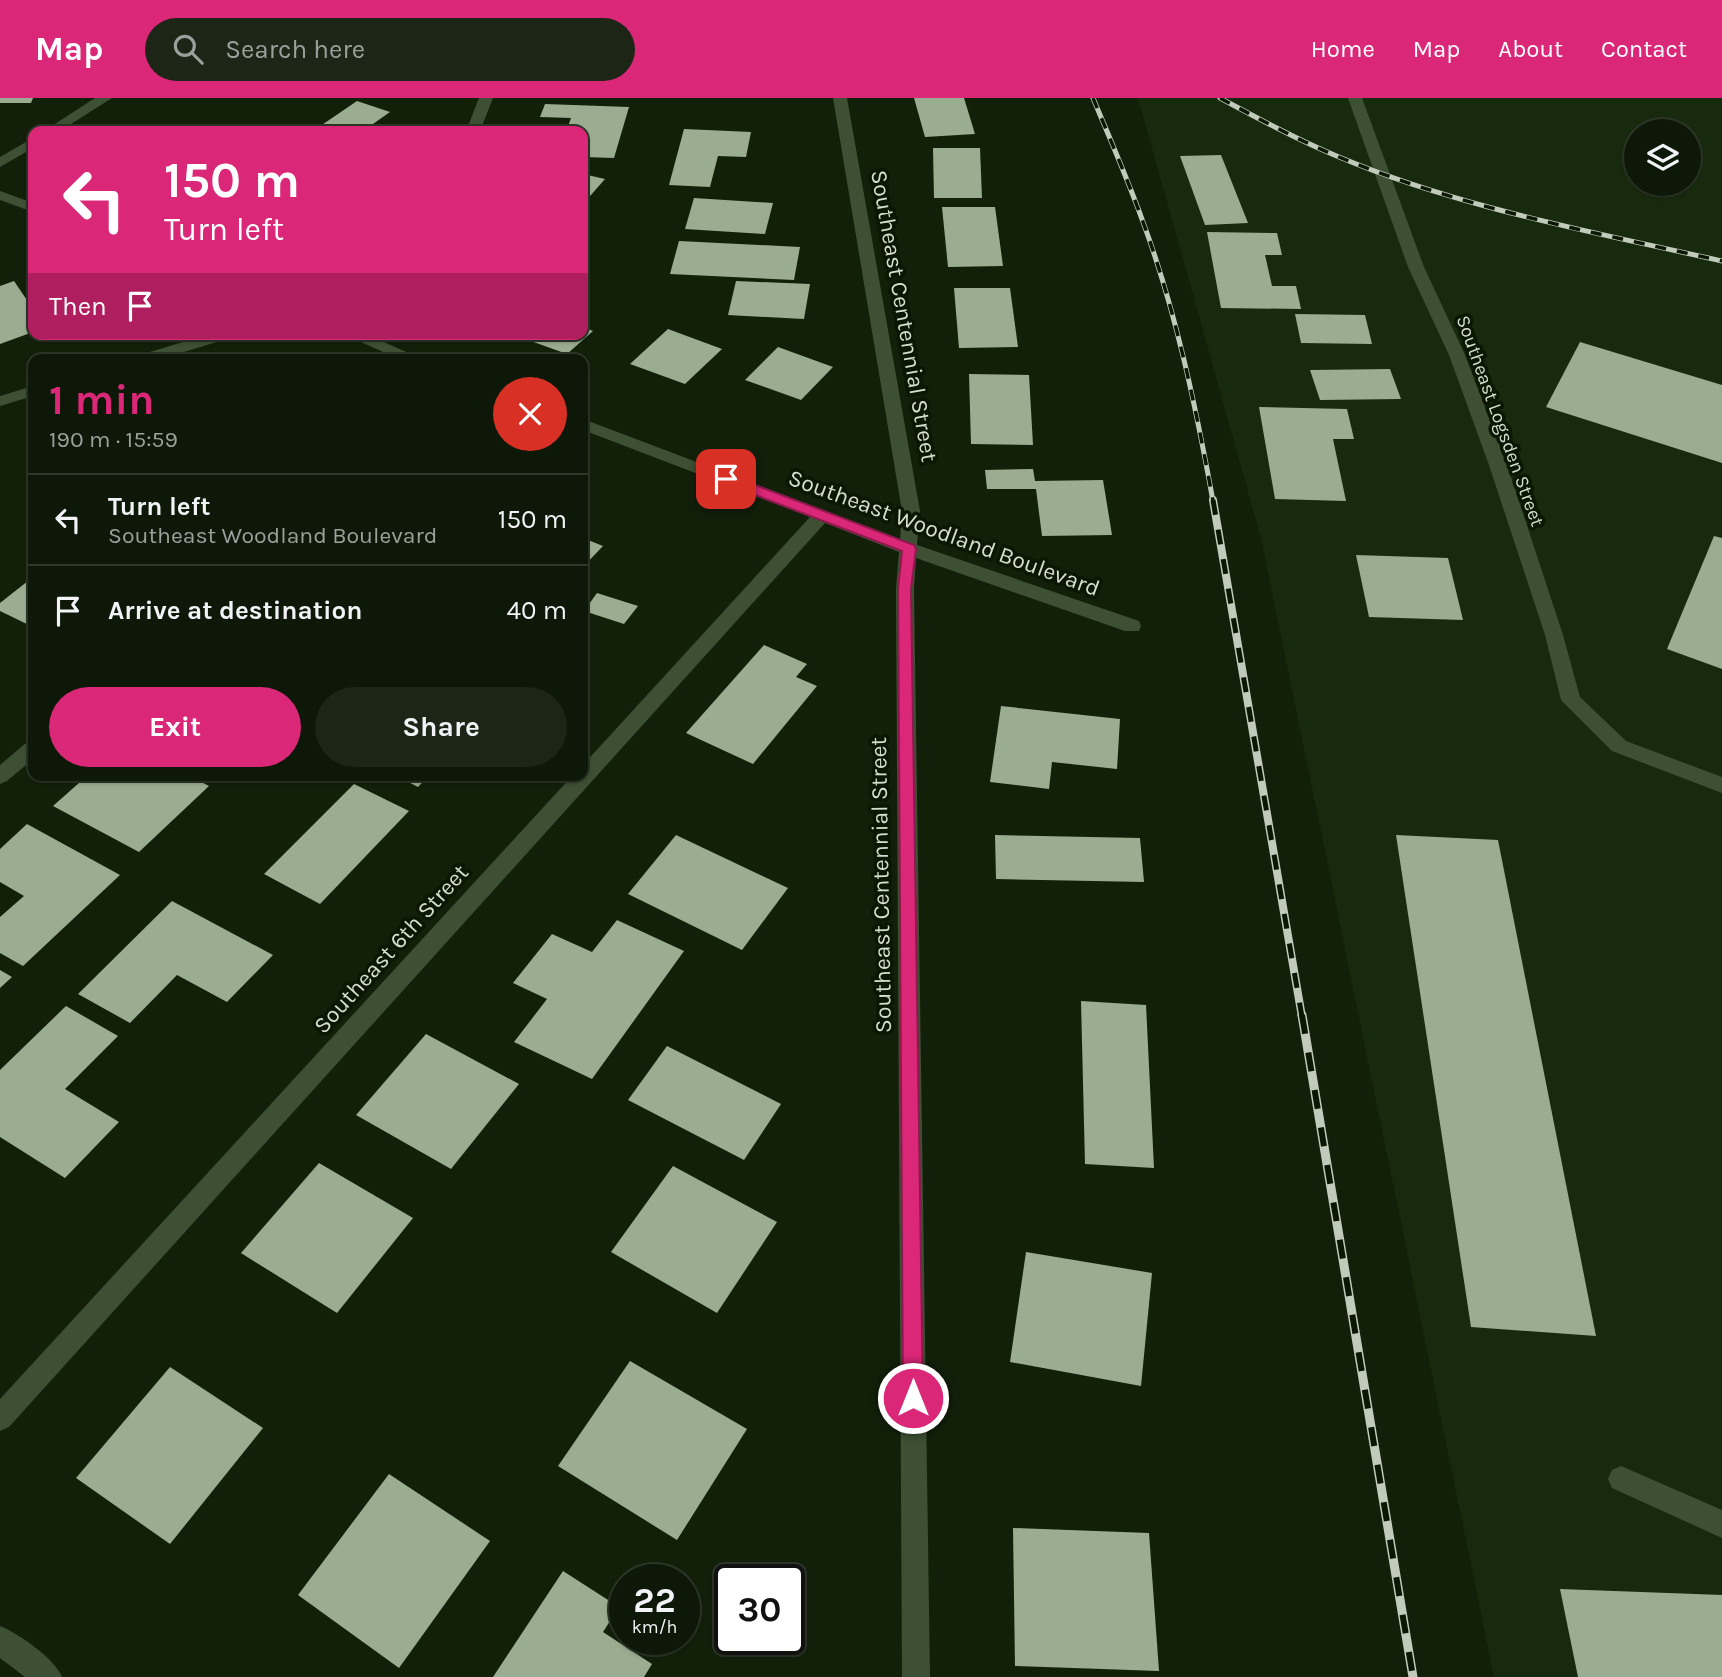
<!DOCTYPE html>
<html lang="en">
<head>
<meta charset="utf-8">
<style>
  :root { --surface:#0e1808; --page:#1c2516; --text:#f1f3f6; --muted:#9ba09c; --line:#2e3729; --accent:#db2777 }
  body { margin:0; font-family:Karla,sans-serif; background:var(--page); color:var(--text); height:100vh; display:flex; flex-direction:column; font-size:26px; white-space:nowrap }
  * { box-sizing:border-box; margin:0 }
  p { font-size:23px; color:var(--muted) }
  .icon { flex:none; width:38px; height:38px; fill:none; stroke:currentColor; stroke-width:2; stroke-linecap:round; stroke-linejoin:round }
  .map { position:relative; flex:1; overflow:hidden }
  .drawer { position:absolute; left:28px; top:256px; width:560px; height:427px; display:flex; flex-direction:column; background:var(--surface); border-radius:14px; box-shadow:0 2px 5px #0004,0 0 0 2px var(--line) }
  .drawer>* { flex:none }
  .top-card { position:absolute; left:28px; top:28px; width:560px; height:214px; border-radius:14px; box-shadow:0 2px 5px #0004,0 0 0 2px var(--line); background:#db2777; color:#fff; overflow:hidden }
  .buttons { position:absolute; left:1624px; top:21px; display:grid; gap:14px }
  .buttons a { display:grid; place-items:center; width:77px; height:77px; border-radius:50%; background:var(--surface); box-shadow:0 2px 5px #0004,0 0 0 2px var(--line); font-size:35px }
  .speed { position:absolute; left:609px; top:1466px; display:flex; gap:14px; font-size:35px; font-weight:700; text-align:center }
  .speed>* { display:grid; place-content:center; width:91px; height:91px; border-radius:50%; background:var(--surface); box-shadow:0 2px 5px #0004,0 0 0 2px var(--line); line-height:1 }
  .speed small { font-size:18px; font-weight:400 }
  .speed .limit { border:4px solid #111; border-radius:10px; background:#fff; color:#111 }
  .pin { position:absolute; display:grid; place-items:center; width:60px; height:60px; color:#fff; margin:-30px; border-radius:14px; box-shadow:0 4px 10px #0006 }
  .me { position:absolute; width:77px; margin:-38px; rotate:0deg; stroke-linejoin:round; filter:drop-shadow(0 0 5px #0008) }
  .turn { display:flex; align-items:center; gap:24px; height:147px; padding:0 21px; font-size:32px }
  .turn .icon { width:91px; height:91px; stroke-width:2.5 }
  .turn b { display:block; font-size:49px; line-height:60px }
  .then { display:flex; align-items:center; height:66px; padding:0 21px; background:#0003; gap:14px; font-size:26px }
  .round { display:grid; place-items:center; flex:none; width:74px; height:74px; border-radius:37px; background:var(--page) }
  .head { display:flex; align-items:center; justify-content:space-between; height:119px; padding:0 21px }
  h1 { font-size:42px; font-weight:700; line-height:52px; color:var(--accent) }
  .button { display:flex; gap:14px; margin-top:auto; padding:14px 21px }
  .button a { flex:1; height:80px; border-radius:42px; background:var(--accent); color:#fff; font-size:28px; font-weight:700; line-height:80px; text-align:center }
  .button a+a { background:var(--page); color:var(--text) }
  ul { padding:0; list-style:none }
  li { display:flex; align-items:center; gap:21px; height:91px; padding:0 21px; border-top:2px solid var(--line) }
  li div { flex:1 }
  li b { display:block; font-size:26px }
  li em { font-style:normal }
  header { display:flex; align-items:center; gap:42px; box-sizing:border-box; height:98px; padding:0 35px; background:var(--accent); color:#fff }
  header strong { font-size:33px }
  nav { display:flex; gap:38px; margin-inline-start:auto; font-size:24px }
  .search { width:490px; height:63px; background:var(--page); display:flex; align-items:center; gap:18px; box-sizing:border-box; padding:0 24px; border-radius:38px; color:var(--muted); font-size:26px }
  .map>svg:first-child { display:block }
  .built { fill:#182a0d; fill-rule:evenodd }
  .building { fill:#9bad91 }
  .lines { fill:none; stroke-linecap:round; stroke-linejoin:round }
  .minor { fill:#3d5033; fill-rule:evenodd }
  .rail-far2-casing { stroke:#c0cbbb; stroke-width:5 }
  .rail-far1-casing { stroke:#c0cbbb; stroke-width:8 }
  .rail-casing { stroke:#c0cbbb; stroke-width:9 }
  .rail-far2 { stroke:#0a1703; stroke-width:3.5; stroke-dasharray:11; stroke-linecap:butt }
  .rail-far1 { stroke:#0a1703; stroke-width:5; stroke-dasharray:15; stroke-linecap:butt }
  .rail { stroke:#0a1703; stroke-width:6; stroke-dasharray:19; stroke-linecap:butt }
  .route { fill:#db2777; stroke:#8e194d; stroke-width:2 }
  .labels { text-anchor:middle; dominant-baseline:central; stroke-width:7; stroke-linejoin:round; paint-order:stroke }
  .far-street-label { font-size:19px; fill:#d5dfd0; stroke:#0a1703 }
  .street-label { font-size:23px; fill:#d5dfd0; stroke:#0a1703 }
</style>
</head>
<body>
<header>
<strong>Map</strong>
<div class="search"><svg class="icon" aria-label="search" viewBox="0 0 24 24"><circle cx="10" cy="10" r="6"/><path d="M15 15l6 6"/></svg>Search here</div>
<nav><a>Home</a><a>Map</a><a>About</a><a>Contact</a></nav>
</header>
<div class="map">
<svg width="1722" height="1579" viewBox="0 0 1722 1579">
  <rect width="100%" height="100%" fill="#12200a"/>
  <path class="built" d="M1138,0H1722V1579H1494L1261,440ZM1636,33H1689V86H1636Z"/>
  <g class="building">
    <polygon points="0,0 33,0 31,5 0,5"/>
    <polygon points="914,0 964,0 975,36 925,39"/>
    <polygon points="357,3 390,14 363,33 313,33"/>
    <polygon points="545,6 629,9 614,60 583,59 583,33 540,33 541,30 567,31 571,20 540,19"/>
    <polygon points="684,31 751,34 746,59 718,58 710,89 669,87"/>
    <polygon points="933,50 980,50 982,100 934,100"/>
    <polygon points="1221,57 1248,125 1205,127 1180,58"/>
    <polygon points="583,76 605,81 583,106"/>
    <polygon points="694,100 773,105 765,136 685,131"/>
    <polygon points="942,109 995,109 1003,168 948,169"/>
    <polygon points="1207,134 1277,135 1282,157 1265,157 1272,188 1296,188 1301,211 1221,210"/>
    <polygon points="679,143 800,149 794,182 670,176"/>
    <polygon points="14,183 33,211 33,234 0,246 0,188"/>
    <polygon points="736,183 810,186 804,221 728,217"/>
    <polygon points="954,190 1010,190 1018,249 959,250"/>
    <polygon points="1295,216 1365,217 1372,246 1301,245"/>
    <polygon points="583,229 593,233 567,256 514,237 583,236"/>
    <polygon points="668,231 722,251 685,286 630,266"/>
    <polygon points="1580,244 1722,287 1722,365 1546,309"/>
    <polygon points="778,249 833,269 801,302 745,282"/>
    <polygon points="1390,271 1401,301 1320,302 1310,272"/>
    <polygon points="969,276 1029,277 1033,347 971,346"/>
    <polygon points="1259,309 1347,311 1354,341 1333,341 1346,403 1275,401"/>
    <polygon points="1033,371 1035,383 1103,382 1112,437 1042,438 1036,391 987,391 985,372"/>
    <polygon points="1714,438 1722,440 1722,571 1667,551"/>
    <polygon points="583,440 603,448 583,469"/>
    <polygon points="1356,457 1448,460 1463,522 1369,519"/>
    <polygon points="33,479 33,529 0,513 0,505"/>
    <polygon points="597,495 638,508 624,526 584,513"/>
    <polygon points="764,547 807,566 796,579 817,588 753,666 686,635"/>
    <polygon points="1001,608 1120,621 1117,671 1052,664 1049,691 990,684"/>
    <polygon points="88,677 188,677 209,688 139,754 53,708"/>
    <polygon points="395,677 429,677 418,689"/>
    <polygon points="354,686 409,713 320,806 264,776"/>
    <polygon points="27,726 120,777 23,868 0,855 0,819 24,798 0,784 0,751"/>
    <polygon points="676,737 788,790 742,852 628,796"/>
    <polygon points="995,737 1140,740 1144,784 996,781"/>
    <polygon points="1396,737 1498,742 1596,1238 1471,1229"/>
    <polygon points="172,803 273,857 227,904 177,877 130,925 78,896"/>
    <polygon points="617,822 684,853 592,981 514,944 547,901 513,885 552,836 592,854"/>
    <polygon points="0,872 12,879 0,890"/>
    <polygon points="1081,903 1146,907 1154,1070 1085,1066"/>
    <polygon points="66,908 118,938 65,991 119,1024 65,1080 0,1039 0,972"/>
    <polygon points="426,936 519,986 451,1071 356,1017"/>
    <polygon points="667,948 781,1006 744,1062 628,1002"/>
    <polygon points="319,1065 413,1120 337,1215 241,1155"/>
    <polygon points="673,1068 777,1124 717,1215 611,1154"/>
    <polygon points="1026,1154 1152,1175 1141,1288 1010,1264"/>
    <polygon points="630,1263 747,1331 677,1442 558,1368"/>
    <polygon points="170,1269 263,1330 170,1446 76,1380"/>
    <polygon points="389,1376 490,1443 399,1570 298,1497"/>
    <polygon points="1013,1430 1149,1435 1159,1573 1015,1568"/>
    <polygon points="563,1473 619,1509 603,1534 652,1566 644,1579 493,1579"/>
    <polygon points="1560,1491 1722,1497 1722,1579 1578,1579"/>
  </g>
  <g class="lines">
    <g class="minor">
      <polygon points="95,0 112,0 60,33 44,33"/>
      <polygon points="479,0 493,0 480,33 466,33"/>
      <polygon points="833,0 847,0 920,413 917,447 1139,523 1141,528 1139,533 1125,533 916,460 914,491 930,1579 902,1579 896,491 899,454 825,425 9,1329 0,1333 0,1301 573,677 583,677 583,667 810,419 583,332 583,321 900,441 902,413"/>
      <polygon points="1348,0 1362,0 1424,169 1465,257 1507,367 1563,537 1580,599 1626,643 1722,679 1722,695 1612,653 1561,602 1545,537 1489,367 1449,257 1408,169"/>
      <polygon points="33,40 33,50 0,69 0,59"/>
      <polygon points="0,93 33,105 33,114 0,102"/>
      <polygon points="209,236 235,236 233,239 161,261 135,261 137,258"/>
      <polygon points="343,236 366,236 422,261 399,261"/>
      <polygon points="33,288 33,298 0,308 0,298"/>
      <polygon points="33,643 33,661 7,683 0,686 0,667 26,645"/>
      <polygon points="1621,1368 1722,1412 1722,1440 1612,1390 1608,1381 1612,1372"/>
      <path d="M0,1528C18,1535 55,1561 62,1579H25L0,1560Z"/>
    </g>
    <defs>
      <g id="rail-far2">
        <path d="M1093,0C1110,41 1128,82 1143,124C1176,213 1196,310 1213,403"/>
        <path d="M1220,0C1259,21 1298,42 1339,59C1461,110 1593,134 1722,163"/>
      </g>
      <polyline id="rail-far1" points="1213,402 1302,919"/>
      <polyline id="rail" points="1302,917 1413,1579"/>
    </defs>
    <use href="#rail-far2" class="rail-far2-casing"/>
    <use href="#rail-far1" class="rail-far1-casing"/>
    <use href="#rail" class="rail-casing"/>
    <use href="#rail-far2" class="rail-far2"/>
    <use href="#rail-far1" class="rail-far1"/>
    <use href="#rail" class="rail"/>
  </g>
  <polygon class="route" points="726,376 914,447 916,451 911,491 923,1300 920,1307 913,1310 906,1307 903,1300 898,491 902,453 721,384 720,381"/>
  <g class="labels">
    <g class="far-street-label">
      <text transform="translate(1500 323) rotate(70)">Southeast Logsden Street</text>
    </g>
    <g class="street-label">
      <text transform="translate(904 218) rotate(80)">Southeast Centennial Street</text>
      <text transform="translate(944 435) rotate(20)">Southeast Woodland Boulevard</text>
      <text transform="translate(881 787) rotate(-91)">Southeast Centennial Street</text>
      <text transform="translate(391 851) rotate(-48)">Southeast 6th Street</text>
    </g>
  </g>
</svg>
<div class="buttons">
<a><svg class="icon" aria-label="layers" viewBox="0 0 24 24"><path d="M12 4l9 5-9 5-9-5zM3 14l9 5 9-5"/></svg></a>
</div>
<div class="speed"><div>22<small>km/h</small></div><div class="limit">30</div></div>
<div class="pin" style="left:726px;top:381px;background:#d93025"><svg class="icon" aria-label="arrive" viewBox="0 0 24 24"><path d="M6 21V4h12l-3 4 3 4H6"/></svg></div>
<svg class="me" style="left:913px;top:1300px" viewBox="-20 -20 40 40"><circle r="17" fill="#db2777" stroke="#fff" stroke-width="3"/><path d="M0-11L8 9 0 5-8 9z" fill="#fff"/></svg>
<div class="top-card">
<div class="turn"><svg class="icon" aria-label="left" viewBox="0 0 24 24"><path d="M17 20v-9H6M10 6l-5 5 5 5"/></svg><div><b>150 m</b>Turn left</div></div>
<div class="then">Then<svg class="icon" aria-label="arrive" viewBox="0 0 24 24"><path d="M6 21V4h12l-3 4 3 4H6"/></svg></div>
</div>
<section class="drawer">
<div class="head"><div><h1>1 min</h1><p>190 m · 15:59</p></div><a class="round" style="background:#d93025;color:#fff"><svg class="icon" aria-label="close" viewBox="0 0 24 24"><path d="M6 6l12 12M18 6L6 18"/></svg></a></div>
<ul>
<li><svg class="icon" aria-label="left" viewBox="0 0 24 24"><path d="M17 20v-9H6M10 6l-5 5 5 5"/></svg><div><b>Turn left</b><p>Southeast Woodland Boulevard</p></div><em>150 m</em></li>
<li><svg class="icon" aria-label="arrive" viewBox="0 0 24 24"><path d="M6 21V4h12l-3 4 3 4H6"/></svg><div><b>Arrive at destination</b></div><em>40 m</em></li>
</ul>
<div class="button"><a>Exit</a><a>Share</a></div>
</section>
</div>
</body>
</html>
